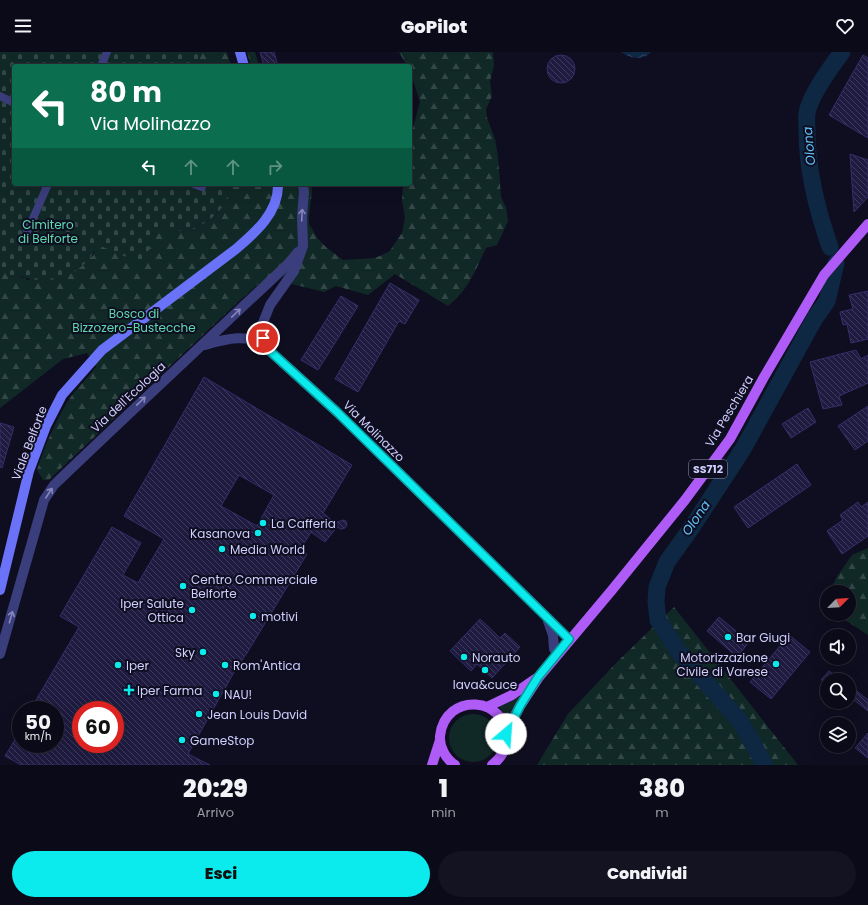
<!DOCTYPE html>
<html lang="it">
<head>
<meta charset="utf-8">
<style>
  :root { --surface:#0b0a18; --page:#141321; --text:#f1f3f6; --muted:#9a9aa2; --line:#2b2b37; --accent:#0beaec }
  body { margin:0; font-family:Poppins,sans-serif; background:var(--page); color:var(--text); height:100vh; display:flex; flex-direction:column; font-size:15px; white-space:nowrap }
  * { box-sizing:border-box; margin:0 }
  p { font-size:13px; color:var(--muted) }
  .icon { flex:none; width:22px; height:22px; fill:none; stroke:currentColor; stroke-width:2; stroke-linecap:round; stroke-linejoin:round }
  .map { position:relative; height:713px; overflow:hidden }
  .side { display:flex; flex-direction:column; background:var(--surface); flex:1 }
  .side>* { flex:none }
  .hud { position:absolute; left:12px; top:12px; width:400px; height:122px; border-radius:4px; box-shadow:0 4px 16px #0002,0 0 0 1px var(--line); background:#0b6e4f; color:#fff; overflow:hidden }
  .needle { width:26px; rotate:66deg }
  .fabs { position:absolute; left:820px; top:533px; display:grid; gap:8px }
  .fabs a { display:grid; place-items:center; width:36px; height:36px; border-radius:50%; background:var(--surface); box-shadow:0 4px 16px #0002,0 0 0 1px var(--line); font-size:20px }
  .speed { position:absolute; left:12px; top:649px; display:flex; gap:8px; font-size:20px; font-weight:700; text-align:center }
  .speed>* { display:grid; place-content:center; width:52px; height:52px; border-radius:50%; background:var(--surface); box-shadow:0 4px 16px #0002,0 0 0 1px var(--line); line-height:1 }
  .speed small { font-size:10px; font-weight:400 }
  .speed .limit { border:6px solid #d22; background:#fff; color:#111 }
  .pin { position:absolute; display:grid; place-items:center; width:34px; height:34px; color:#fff; margin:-17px; border:2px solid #fff; border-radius:50%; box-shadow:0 1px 4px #0007 }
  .me { position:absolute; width:44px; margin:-22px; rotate:27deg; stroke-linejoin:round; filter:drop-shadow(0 0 3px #0008) }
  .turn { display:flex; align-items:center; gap:14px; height:84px; padding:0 12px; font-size:18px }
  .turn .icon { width:52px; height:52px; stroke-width:2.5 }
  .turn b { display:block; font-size:28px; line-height:34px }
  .lanes { display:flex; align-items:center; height:38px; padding:0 12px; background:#0003; justify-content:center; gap:20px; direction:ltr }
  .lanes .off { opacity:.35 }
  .eta { display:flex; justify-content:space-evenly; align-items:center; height:68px; text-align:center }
  .eta b { font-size:24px; font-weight:800; line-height:28px }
  .primary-button { display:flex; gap:8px; margin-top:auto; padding:8px 12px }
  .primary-button a { flex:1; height:46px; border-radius:24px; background:var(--accent); color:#111; font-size:16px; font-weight:800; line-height:46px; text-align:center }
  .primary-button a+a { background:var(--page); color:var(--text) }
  header { display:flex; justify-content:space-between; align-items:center; height:52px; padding:0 12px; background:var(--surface); font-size:18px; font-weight:800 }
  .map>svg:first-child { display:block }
  .green { fill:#112926 }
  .forest { fill:url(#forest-firs) }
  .cemetery { fill:url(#cemetery-stones) }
  .water { fill:url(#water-waves) }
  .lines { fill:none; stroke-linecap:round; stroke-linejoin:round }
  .river { stroke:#0e2743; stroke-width:17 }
  .building { fill:url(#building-back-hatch); stroke:#342e6b; fill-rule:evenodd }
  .pedestrian { stroke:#3b3e7c; stroke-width:8 }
  .minor { stroke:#3b3e7c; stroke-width:10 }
  .secondary { stroke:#6a73f8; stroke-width:10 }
  .primary { stroke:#af5bf7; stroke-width:10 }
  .oneway { stroke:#8686bc }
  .route-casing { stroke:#079899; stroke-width:10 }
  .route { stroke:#0beaec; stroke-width:7 }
  .poi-dot { fill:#0beaec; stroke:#0f0e20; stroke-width:1.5 }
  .labels { text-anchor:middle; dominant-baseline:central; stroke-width:4; stroke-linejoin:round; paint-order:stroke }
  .shield { fill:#0f0e20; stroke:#9694bb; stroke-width:1 }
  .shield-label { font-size:11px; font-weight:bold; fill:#d0cefd }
  .park-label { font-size:12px; fill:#5ed9af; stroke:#0f0e20 }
  .street-label { font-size:12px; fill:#d0cefd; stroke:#0f0e20 }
  .poi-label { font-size:12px; fill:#d0cefd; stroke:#0f0e20; text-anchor:start }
  .water-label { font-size:13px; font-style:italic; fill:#61c0f8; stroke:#0f0e20 }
</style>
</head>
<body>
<header><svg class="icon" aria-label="menu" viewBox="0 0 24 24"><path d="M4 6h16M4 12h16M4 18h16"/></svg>GoPilot<svg class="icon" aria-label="heart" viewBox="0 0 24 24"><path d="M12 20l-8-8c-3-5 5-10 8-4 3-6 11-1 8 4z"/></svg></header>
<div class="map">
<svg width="868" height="713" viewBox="0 0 868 713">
  <defs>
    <pattern id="forest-firs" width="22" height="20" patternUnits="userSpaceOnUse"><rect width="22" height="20" fill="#112926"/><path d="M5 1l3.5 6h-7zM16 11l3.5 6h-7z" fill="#334746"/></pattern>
    <pattern id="cemetery-stones" width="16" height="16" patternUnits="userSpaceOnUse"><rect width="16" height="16" fill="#112926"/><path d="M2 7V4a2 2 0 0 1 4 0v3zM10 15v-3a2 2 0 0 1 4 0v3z" fill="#334746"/></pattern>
    <pattern id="water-waves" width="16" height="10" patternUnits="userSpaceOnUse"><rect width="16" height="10" fill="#0e2743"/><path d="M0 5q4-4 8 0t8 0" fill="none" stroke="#30455f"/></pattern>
    <pattern id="building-back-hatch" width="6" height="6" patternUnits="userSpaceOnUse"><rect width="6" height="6" fill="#1f1b40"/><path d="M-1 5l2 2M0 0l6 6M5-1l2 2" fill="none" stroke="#3e3b5c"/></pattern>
  </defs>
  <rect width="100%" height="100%" fill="#0f0e20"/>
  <g class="green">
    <polygon points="522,643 509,669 499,655"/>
    <circle cx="473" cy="686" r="24"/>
  </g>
  <g class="forest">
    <polygon points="197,0 227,0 231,14 202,14"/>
    <polygon points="247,0 255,0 259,14 251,14"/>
    <path d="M399,0H493L494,14L490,29L492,44L486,57L487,66L495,87L498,105L501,145L506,155L508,169L497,193L486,196C475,219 469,237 448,254L395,222L368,243L336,234L324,240L292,232L277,218L255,235L238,250L53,424L49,428H43L37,418C45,393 57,365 72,343C80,333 89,324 96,315L87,301L63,307L0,356V215L28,228L93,204L97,193C117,187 137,180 157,175C163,174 171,179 178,179C196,178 215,169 224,152C227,146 229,139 232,132H311L312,139L309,164V172L318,187L327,196L343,208L375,206L389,200L402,181L405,165L402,149L403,132H410V87L420,50L410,19V14H407Z"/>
    <polygon points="868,496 868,583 836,562 849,562 849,540 830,540 836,526 852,503"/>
    <polygon points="674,555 798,713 537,713 568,662 620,607"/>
  </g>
  <path class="cemetery" d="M0,0H197L202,14H14V132H232C229,139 227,146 224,152C215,168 195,179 177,179C171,179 165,176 159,174L143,212L98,193C83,224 49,236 18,223L9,226L5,218L0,215Z"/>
  <path class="water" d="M621,0H651C643,9 631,7 621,0Z"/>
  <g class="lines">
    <g class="river">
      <path d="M830,195C817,158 807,118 807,79C807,73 806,66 807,61C810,43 831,15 842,0"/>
      <polyline points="764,713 761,706 740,669 679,600 658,568 656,550 657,535 667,510 692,475 743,397 815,266 827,249 836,211"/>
    </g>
  </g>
  <g class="building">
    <polygon points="260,0 274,0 278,14 264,14"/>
    <polygon points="863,3 868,6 868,86 829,63"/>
    <circle cx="561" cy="17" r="14"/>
    <polygon points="850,102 868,108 868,145 854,160"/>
    <polygon points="390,231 419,248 405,272 399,269 358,340 335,327"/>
    <polygon points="868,239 868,287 851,291 847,272 843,273 840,260 853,257 849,243"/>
    <polygon points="341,244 358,254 318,318 301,308"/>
    <polygon points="856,298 861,307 868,303 868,331 839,344 842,353 823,357 810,310"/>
    <path d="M204,325L352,413L323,461L335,471L343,468L346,469L347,473L345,476L341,477L337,475L325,490L311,480L300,498L307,502L247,601L237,615L188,702L210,713H21L5,704L16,686L21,688V692H27L41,700L45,692H55V675L62,663L36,648L79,575L60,564L112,475L141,491L123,523L138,531L164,487L124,464ZM239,423L274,443L257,474L221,454ZM81,658H115V692H81Z"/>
    <polygon points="868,354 868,389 855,398 838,374"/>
    <polygon points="808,356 816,370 791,386 782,372"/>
    <polygon points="0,371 14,375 2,416 0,415"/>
    <polygon points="797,412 811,433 748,476 734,455"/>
    <polygon points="858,450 861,455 868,450 868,484 842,502 827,479 843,468 840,463"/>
    <polygon points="719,565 749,590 737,605 707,579"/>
    <polygon points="480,567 500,586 505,581 520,595 492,626 477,612 471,619 450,599"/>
    <polygon points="789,583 810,600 771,647 750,630"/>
    <polygon points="829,619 840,628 821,628"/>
    <polygon points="853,636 868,648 868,659 849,644 849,642"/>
    <polygon points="868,681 868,706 855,696"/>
  </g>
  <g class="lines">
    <g class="pedestrian">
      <polyline points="101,14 107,0"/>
      <polyline points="0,44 14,51"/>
      <polyline points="194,132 202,135"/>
      <polyline points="24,187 48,132"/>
    </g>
    <g class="minor">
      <polyline points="303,132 304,140 302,165 303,194 294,219 270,253 262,273 263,286 271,300 337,360 569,587"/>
      <path d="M205,293C225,287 250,280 267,296"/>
      <polyline points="548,569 553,583 554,597"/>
      <path d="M0,602L44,448L54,433C131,359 210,286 288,212L298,200"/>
    </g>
    <g class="secondary">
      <polyline points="240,0 244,14"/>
      <path d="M0,538L29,419L46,374L62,343L102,298L236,197C255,181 279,160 278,132"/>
    </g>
    <g class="primary">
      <polyline points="487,655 512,643 535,627"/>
      <polyline points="506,681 520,654 539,625 612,538 685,448 730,387 764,325 824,223 868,172"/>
      <polyline points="432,713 440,688"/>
      <path d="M455,713C446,707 439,695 440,684C445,639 508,644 506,687C506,698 500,707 492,713"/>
    </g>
  </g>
  <defs><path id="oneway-shaft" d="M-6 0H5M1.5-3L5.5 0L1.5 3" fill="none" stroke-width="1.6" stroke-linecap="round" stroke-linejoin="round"/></defs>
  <g class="oneway">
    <use href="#oneway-shaft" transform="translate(302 163) rotate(-87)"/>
    <use href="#oneway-shaft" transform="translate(236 261) rotate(-44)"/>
    <use href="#oneway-shaft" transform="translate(141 349) rotate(-44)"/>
    <use href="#oneway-shaft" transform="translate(49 441) rotate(-57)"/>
    <use href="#oneway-shaft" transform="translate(11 565) rotate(-74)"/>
  </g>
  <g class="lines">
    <defs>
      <polyline id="route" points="263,286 271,300 337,360 569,587 538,625 520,654 506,682"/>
    </defs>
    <use href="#route" class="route-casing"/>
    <use href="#route" class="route"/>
  </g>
  <g class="poi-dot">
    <circle cx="263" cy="471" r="4"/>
    <circle cx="258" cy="481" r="4"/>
    <circle cx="222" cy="497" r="4"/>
    <circle cx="183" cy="534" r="4"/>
    <circle cx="192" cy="558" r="4"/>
    <circle cx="253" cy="564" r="4"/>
    <circle cx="728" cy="585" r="4"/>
    <circle cx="203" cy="600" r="4"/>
    <circle cx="464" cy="605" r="4"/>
    <circle cx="776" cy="612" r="4"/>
    <circle cx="118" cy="613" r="4"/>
    <circle cx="225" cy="613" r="4"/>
    <circle cx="485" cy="618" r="4"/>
    <path d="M127 632h4v4h4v4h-4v4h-4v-4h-4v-4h4z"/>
    <circle cx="216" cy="642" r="4"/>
    <circle cx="199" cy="662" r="4"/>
    <circle cx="182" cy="688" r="4"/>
  </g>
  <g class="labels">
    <rect class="shield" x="689" y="408" width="38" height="18" rx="3"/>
    <g class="shield-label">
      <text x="708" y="417">SS712</text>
    </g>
    <g class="park-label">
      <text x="48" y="172">Cimitero<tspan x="48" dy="14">di Belforte</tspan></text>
      <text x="134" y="261">Bosco di<tspan x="134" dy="14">Bizzozero-Bustecche</tspan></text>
    </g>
    <g class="street-label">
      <text transform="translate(128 345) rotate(-43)">Via dell'Ecologia</text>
      <text transform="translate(729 359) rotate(-59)">Via Peschiera</text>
      <text transform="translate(374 379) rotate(45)">Via Molinazzo</text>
      <text transform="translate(29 391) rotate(-69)">Viale Belforte</text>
    </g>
    <g class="poi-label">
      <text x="271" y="471">La Cafferia</text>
      <text x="250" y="481" text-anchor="end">Kasanova</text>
      <text x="230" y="497">Media World</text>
      <text x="191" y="527">Centro Commerciale<tspan x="191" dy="14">Belforte</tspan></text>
      <text x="184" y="551" text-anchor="end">Iper Salute<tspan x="184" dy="14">Ottica</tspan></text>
      <text x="261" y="564">motivi</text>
      <text x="736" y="585">Bar Giugi</text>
      <text x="195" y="600" text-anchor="end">Sky</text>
      <text x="472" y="605">Norauto</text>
      <text x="768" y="605" text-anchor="end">Motorizzazione<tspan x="768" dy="14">Civile di Varese</tspan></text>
      <text x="126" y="613">Iper</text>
      <text x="233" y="613">Rom'Antica</text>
      <text x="485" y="632" text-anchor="middle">lava&amp;cuce</text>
      <text x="137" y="638">Iper Farma</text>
      <text x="224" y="642">NAU!</text>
      <text x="207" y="662">Jean Louis David</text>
      <text x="190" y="688">GameStop</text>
    </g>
    <g class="water-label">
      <text transform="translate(809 94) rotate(-95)">Olona</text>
      <text transform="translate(696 466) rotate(-56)">Olona</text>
    </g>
  </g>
</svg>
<div class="fabs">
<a><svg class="needle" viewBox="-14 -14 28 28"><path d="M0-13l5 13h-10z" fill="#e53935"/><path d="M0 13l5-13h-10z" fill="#9a9aa2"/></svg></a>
<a><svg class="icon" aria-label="sound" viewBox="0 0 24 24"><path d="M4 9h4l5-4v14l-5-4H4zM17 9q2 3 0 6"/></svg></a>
<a><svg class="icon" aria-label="search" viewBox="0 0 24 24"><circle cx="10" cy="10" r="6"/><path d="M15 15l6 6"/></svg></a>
<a><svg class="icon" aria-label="layers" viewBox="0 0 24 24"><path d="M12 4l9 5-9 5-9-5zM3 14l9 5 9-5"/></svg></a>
</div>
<div class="speed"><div>50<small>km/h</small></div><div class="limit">60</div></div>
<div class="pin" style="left:263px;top:286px;background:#d93025"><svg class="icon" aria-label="arrive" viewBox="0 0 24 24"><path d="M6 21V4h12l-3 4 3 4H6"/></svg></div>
<svg class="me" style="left:506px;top:682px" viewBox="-20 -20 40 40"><circle r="19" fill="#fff"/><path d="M0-13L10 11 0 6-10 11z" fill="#0beaec"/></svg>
<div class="hud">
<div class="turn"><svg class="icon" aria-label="left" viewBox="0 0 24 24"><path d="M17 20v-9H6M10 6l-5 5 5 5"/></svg><div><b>80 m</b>Via Molinazzo</div></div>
<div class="lanes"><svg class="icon" aria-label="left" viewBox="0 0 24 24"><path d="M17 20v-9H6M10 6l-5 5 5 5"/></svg><svg class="icon off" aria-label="ahead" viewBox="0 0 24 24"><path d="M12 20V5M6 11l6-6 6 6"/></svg><svg class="icon off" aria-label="ahead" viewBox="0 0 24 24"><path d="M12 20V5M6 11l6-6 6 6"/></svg><svg class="icon off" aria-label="right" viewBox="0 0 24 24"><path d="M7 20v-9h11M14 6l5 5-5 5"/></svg></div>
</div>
</div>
<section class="side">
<div class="eta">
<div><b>20:29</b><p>Arrivo</p></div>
<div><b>1</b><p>min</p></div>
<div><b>380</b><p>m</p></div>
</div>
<div class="primary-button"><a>Esci</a><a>Condividi</a></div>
</section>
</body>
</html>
